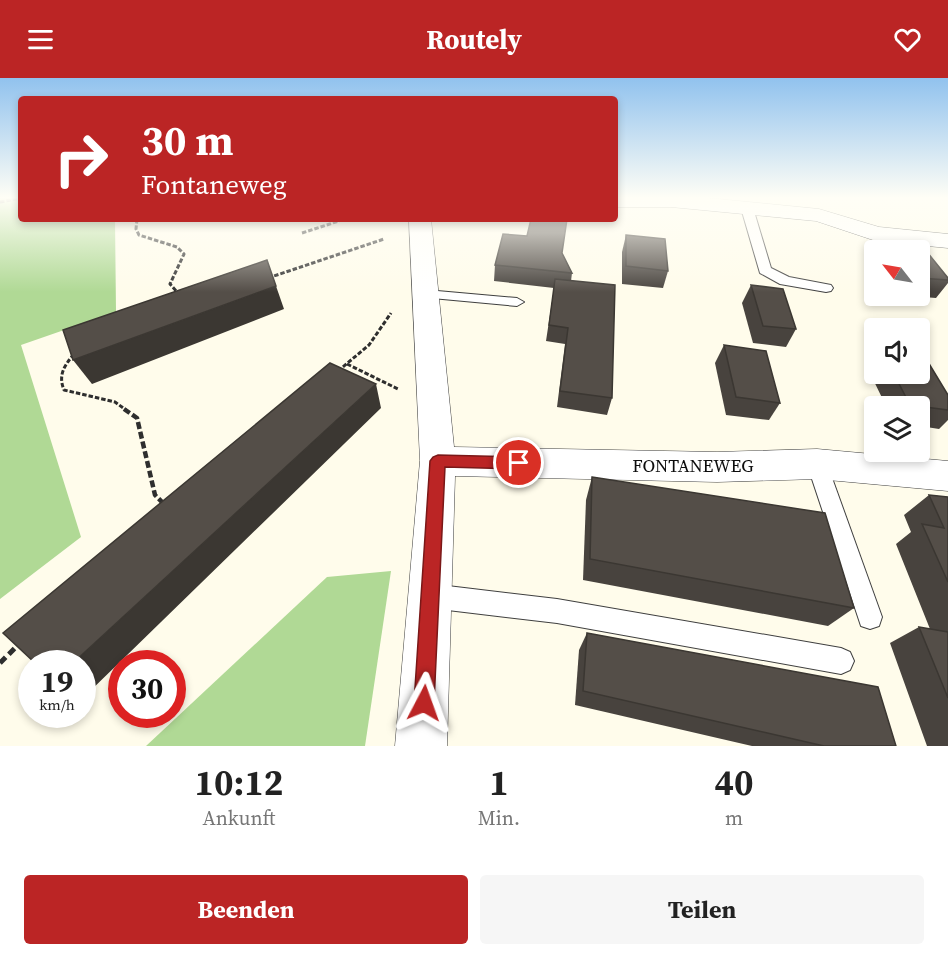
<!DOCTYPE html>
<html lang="de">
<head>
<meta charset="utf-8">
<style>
  :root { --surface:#fff; --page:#f6f6f6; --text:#222; --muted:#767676; --accent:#bb2525 }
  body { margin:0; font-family:"Source Serif 4",serif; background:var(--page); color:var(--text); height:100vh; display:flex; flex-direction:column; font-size:22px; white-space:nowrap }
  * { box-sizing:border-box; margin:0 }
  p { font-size:20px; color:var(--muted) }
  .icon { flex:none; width:33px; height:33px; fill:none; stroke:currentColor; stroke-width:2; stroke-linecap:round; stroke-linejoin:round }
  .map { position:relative; height:668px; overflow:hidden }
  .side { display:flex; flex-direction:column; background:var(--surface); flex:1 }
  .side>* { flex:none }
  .hud { position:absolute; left:18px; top:18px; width:600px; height:126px; border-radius:6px; box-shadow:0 3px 9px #0003; background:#bb2525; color:#fff; overflow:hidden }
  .needle { width:39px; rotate:301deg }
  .buttons { position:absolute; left:864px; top:162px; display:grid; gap:12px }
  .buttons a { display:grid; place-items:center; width:66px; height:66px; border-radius:6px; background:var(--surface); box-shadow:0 3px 9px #0003; font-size:30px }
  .speed { position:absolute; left:18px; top:572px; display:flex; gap:12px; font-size:30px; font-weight:700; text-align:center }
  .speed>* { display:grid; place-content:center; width:78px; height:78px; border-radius:50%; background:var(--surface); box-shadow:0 3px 9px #0003; line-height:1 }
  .speed small { font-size:15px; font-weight:400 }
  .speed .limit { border:9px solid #d22; background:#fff; color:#111 }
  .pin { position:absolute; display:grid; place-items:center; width:51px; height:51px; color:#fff; margin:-26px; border:3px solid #fff; border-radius:50%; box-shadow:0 2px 6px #0007 }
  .me { position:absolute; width:66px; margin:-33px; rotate:4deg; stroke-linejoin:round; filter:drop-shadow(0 0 4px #0008) }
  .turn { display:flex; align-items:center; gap:21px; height:126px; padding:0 24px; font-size:27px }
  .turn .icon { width:78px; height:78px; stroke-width:2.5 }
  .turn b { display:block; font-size:42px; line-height:51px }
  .eta { display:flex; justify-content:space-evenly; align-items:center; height:102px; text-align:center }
  .eta b { font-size:36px; font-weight:700; line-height:42px }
  .primary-button { display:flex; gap:12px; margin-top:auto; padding:12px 24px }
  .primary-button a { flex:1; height:69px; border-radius:6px; background:var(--accent); color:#fff; font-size:24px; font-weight:700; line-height:69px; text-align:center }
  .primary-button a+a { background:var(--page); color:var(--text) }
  header { display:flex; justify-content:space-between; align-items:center; height:78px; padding:0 24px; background:var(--accent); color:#fff; font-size:27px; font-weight:700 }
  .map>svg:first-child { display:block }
  .forest { fill:#b0d995 }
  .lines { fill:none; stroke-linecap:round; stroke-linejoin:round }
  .lane-casing { stroke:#3f3f3f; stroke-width:2 }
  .street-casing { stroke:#3f3f3f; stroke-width:1 }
  .path-far2 { stroke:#2e2e2e; stroke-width:3; stroke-dasharray:4.5 2; stroke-linecap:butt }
  .path-far1 { stroke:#2e2e2e; stroke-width:4.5; stroke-dasharray:7 3; stroke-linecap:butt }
  .path { stroke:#2e2e2e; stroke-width:5; stroke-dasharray:8 4.5; stroke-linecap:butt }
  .lane { fill:#fff; fill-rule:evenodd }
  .street { fill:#fff; fill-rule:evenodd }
  .wall { fill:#48433e }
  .shaded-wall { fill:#3b3732 }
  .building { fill:#544e48; stroke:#3b3732; stroke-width:1.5 }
  .route { fill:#bb2525; stroke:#7a1818; stroke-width:1.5 }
  .labels { text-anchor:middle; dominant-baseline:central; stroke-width:6; stroke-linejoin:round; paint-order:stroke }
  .street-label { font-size:18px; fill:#0c0c0c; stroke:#fff }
</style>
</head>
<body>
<header><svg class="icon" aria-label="menu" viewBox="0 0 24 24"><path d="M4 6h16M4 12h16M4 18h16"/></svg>Routely<svg class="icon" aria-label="heart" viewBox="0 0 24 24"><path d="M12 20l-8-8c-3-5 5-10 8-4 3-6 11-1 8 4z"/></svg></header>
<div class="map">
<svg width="948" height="668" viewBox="0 0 948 668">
  <rect width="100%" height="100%" fill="#fffceb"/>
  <g class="forest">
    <polygon points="0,120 21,120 21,141 115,141 116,234 21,267 81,459 0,521"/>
    <polygon points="391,493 365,668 146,668 327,499"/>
  </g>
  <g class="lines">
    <defs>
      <g id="lane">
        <polygon points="747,127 753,130 771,190 789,199 831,207 833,210 831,213 826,214 780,206 760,195 741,130"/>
        <polygon points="426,212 517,220 524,224 517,228 421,219 419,216"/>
        <polygon points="817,378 824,380 827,386 882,539 879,548 870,551 861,548 807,386 810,380"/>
        <polygon points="431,506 557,521 841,570 850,574 854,583 850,592 841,596 557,545 431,530 423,526 419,518 423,510"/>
      </g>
      <g id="street">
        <polygon points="615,120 708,120 819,131 879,149 948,156 948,170 876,163 816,143 671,129 615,129"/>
        <polygon points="409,141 431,141 454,369 717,374 817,371 948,383 948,413 817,401 717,404 455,398 447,668 395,668 420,383"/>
      </g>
    </defs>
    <use href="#lane" class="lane-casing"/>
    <use href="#street" class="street-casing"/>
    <g class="path-far2">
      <polyline points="0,124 21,120"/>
      <polyline points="137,141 136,151 139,157 177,169 184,176 170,206 178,215"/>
      <polyline points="302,155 345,141"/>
      <polyline points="268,200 384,161"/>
      <path d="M74,276C64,288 58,297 64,312L115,324L126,332"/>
      <polyline points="347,286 398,311"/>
      <polyline points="338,293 369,267 391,235"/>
    </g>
    <polyline class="path-far1" points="124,331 137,340 155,417 165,427"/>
    <polyline class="path" points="0,585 19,566"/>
    <use href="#lane" class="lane"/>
    <use href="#street" class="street"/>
  </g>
  <g class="wall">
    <polygon points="626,157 668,193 663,210 622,206 622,174"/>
    <polygon points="884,165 923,169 948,200 948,205 936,220 911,218 920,218 920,172 880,172"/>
    <polygon points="562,175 572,195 571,203 612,320 607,337 557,329 565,266 546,263 554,210 494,203 495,187"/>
    <polygon points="751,207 796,251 786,269 753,265 742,225"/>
    <polygon points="724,267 780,325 769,342 726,337 715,285"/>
    <polygon points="874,284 874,296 920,296 948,317 948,342 939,351 920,348 920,328 886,328 868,291"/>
    <polygon points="592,399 854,530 828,548 583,502 586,422"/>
    <polygon points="929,417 948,419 948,668 927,668 890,565 919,549 930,551 896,466 911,454 904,437"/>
    <polygon points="587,555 896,668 752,668 575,627 579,572"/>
  </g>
  <g class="shaded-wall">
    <polygon points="276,208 284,231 92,306 73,282"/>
    <polygon points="376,306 381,330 85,618 82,616 82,585 73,585"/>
  </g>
  <g class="building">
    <polygon points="531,141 567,141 562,175 572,195 495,187 503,156 527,158"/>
    <polygon points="626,157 665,161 668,193 626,188"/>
    <polygon points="884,165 923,169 948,200 948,202 920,200 920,172 889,172"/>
    <polygon points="267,182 276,208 73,282 63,252"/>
    <polygon points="555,201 615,207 612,320 560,313 568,250 549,247"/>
    <polygon points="751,207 783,211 796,251 763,248"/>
    <polygon points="724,267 766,273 780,325 736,319"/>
    <polygon points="920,278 925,279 948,317 948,332 910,327 894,296 920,296"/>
    <polygon points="330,285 376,306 73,585 35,585 3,555"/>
    <polygon points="592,399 825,435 854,530 590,481"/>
    <polygon points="929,417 948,419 948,504 922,446 944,450"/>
    <polygon points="919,549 948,554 948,620"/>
    <polygon points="587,555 878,609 896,668 824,668 583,613"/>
  </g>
  <linearGradient id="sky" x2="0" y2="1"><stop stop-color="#91c2ee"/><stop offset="0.56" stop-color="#fffef6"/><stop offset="1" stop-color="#fffef6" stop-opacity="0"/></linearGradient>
  <rect width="948" height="214" fill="url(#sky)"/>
  <polygon class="route" points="438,377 519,379 525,380 527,385 525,389 519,391 445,389 434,625 431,632 424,635 417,632 414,625 430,383 433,379"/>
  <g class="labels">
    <g class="street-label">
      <text x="693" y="387">FONTANEWEG</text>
    </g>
  </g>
</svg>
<div class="buttons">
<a><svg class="needle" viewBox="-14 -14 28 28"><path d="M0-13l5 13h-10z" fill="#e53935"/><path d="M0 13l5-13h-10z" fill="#767676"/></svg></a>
<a><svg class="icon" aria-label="sound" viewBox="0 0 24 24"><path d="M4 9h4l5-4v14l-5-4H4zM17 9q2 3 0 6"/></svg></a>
<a><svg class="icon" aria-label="layers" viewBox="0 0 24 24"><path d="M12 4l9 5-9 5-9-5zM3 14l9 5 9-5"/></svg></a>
</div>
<div class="speed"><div>19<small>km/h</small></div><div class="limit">30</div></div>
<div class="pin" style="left:519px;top:385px;background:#d93025"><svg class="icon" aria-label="arrive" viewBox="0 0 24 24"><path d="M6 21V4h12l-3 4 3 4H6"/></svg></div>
<svg class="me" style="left:424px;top:625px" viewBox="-20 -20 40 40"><path d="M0-17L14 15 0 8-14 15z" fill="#bb2525" stroke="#fff" stroke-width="4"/></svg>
<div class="hud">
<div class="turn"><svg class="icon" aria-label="right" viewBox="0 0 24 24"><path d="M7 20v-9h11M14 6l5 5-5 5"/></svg><div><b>30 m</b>Fontaneweg</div></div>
</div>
</div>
<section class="side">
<div class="eta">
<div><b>10:12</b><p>Ankunft</p></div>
<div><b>1</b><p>Min.</p></div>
<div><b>40</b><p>m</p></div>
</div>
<div class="primary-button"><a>Beenden</a><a>Teilen</a></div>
</section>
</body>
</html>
